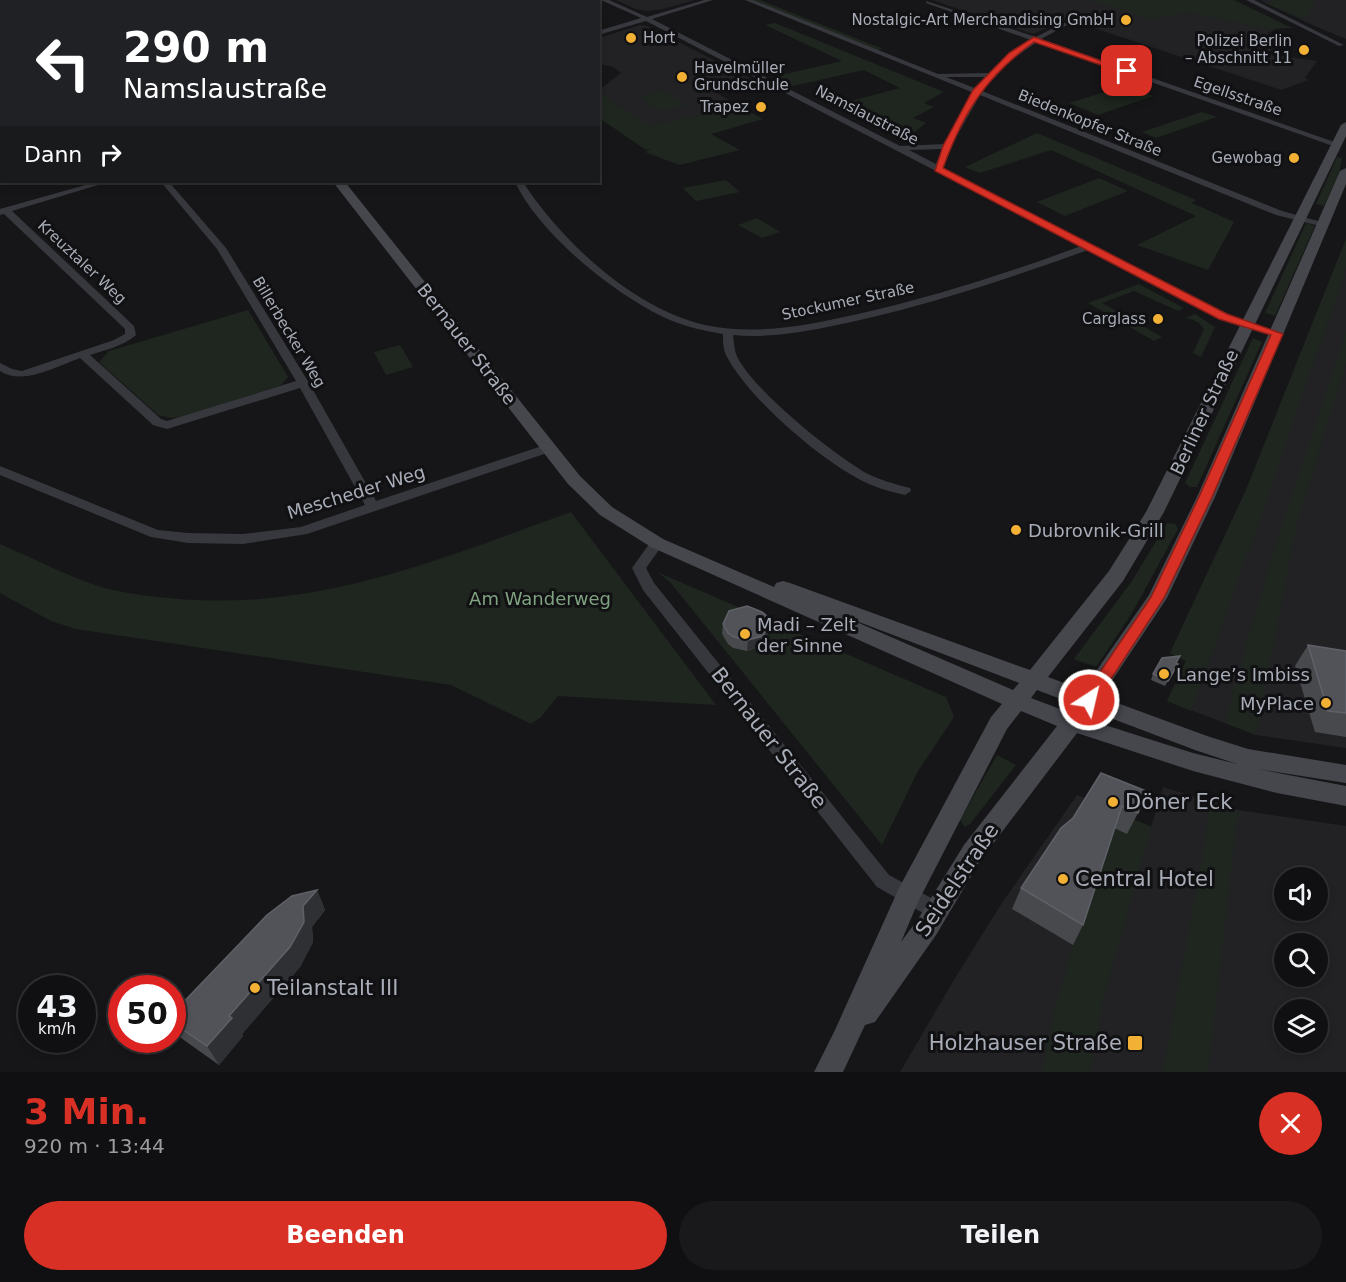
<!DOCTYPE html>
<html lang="de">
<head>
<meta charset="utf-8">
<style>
  :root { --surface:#101012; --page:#19191b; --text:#f1f3f6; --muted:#9c9d9f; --line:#303032; --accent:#d93025 }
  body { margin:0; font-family:"DejaVu Sans",sans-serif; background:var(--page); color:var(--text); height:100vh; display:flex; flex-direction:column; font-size:22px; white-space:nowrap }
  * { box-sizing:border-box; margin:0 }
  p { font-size:20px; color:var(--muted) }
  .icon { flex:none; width:33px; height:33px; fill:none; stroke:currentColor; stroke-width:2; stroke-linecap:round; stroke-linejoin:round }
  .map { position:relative; height:1072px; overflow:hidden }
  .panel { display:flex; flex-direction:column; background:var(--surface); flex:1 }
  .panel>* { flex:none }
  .guide { position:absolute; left:0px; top:0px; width:600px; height:183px; box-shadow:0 3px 9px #0003,0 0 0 2px var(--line); background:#202124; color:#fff; overflow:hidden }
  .tools { position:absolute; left:1274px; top:867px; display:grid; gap:12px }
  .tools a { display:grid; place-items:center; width:54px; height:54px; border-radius:50%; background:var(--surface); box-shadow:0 3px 9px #0003,0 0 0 2px var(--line); font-size:30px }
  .speed { position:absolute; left:18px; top:975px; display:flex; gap:12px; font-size:30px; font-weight:700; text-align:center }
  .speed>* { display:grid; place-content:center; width:78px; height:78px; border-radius:50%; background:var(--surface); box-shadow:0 3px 9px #0003,0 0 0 2px var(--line); line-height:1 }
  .speed small { font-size:15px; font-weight:400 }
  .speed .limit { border:9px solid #d22; background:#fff; color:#111 }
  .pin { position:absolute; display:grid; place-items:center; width:51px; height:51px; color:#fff; margin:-26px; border-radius:12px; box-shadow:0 3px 9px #0006 }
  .me { position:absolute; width:66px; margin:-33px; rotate:35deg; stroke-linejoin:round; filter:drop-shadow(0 0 4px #0008) }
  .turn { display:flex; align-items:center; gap:21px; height:126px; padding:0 24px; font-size:27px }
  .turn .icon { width:78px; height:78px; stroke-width:2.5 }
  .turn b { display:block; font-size:42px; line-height:51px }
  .then { display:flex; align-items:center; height:57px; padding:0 24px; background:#0003; gap:12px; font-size:22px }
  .round { display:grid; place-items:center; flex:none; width:63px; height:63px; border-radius:32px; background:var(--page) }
  .headline { display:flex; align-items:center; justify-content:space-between; height:102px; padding:0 24px }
  h1 { font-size:36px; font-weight:700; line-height:45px; color:var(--accent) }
  .cta { display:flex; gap:12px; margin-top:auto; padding:12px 24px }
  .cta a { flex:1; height:69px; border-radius:36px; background:var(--accent); color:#fff; font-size:24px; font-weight:700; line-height:69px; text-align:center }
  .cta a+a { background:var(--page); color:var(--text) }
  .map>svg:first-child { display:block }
  .built { fill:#222225; fill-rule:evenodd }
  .green { fill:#1e261f }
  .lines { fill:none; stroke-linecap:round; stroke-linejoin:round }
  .minor { fill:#37383d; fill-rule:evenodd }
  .secondary { fill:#45474d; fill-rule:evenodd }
  .wall { fill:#47494d }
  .shaded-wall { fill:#2f3033 }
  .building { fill:#525359; stroke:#5f6168; stroke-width:1.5 }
  .route { fill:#d93025; stroke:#8d1f18; stroke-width:1.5 }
  .poi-dot { fill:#f2b134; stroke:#111113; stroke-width:2 }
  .labels { text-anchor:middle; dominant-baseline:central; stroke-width:6; stroke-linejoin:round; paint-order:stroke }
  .far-poi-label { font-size:15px; fill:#a8adb8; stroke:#111113; text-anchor:end }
  .far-street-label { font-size:15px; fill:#a8adb8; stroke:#111113 }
  .street-label { font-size:18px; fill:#a8adb8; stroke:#111113 }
  .poi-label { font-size:18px; fill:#a8adb8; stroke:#111113; text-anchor:start }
  .park-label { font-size:18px; fill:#7fa381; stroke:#111113 }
  .near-street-label { font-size:21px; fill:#a8adb8; stroke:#111113 }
  .near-poi-label { font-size:21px; fill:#a8adb8; stroke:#111113; text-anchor:start }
</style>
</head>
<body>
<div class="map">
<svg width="1346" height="1072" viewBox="0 0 1346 1072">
  <rect width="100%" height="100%" fill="#161618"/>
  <g class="built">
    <polygon points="616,0 695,0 663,9 647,11 636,9"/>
    <polygon points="932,0 1230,0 1286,28 1276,29 1268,33 1292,39 1288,45 1262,53 1317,61 1305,78 1309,80 1281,90 1067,19 1033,34"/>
    <polygon points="1260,0 1346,0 1346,39 1310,24"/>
    <polygon points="640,25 647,26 755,81 715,92 739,106 651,127 599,93 599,90 621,73 613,67 599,64 599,38"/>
    <polygon points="1346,239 1346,748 1256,735 1167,701 1186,661 1170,653 1246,490"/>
    <path d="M1163,787L1238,810L1346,826V1072H900L955,978L1002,903L1077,795L1151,827ZM1284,878H1317V910H1284ZM1284,944H1317V976H1284ZM1284,1010H1317V1042H1284Z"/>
  </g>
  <g class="green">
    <polygon points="752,0 760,0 883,49 877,50"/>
    <polygon points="1089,0 1234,0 1292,28 1264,28 1187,12 1152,19"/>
    <polygon points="1279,0 1315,0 1307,17 1302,19 1265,3"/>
    <polygon points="775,23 944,92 924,103 934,107 913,118 926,123 912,134 847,102 900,88 864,70 793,86 776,76 842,61 765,25"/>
    <polygon points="1124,86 1153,96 1098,115 1069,103"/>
    <polygon points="664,91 686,105 661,111 639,97"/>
    <polygon points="599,93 651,126 739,106 763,119 711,134 740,150 679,165 645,152 651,149 646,150 599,118"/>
    <polygon points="1202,112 1217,117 1156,138 1142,132"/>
    <polygon points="1037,133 1196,200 1192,203 1234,222 1208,270 1137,245 1196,216 1051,150 980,173 965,167"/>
    <polygon points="1337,157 1342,158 1339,173 1324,206 1316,204"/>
    <polygon points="1099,178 1128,191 1065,216 1037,202"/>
    <polygon points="726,180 740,192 696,201 683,188"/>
    <polygon points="757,218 780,232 762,238 738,225"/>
    <polygon points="1306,223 1315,226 1275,316 1265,313"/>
    <polygon points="1346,239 1346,268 1270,491 1191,711 1167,701 1186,661 1170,653 1246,490"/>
    <polygon points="1139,284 1184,308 1178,311 1134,291 1102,303 1162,337 1154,341 1088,303"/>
    <polygon points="248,310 288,377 281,385 184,417 170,418 158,415 99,362 109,351"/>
    <path d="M1195,314L1215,327L1201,357L1193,353L1204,329C1199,321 1192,319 1185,318Z"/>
    <path d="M1346,331V363L1296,527L1256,735L1225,723C1259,590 1303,460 1346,331Z"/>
    <polygon points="1253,338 1262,342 1197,487 1190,487 1185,483"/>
    <polygon points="400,345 413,367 386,375 374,352"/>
    <path d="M571,512L716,705L558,696L541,717L531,724L451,685L76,629L51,621L0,593V544C33,558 67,576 101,587C122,593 147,596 169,598C314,613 438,560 571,512Z"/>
    <polygon points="1167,523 1175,524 1178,529 1132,613 1096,667 1074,659 1132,581"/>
    <polygon points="657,572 946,697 954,717 918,771 882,845 670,582"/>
    <polygon points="997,755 1016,765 970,824 965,827 960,820"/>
    <polygon points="1209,801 1238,810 1208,1072 1163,1072 1206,836"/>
    <polygon points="1133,819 1152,827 1104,996 1090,1072 1042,1072 1056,1002 1111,827"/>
  </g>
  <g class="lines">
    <g class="minor">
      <polygon points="0,0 11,0 0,3"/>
      <polygon points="120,0 126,0 127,2 121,2"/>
      <polygon points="331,0 337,0 339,2 332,2"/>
      <path d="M601,0H609L647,17L704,0H713L652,19L900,146L945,144L974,93L745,0H753L938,74L990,73L1006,57L1031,40L926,3V1L1036,37L1063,23H1067V25L1041,39L1340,144L1333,146L1037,42L1011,60L982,91L1282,211L1329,224L1324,227L1276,215L980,95L951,146L943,168L1206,304L1237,319L1282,334L1277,337L1229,323L1088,250C1013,277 938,302 860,320C819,329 776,339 733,335C734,341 734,348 736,354C750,388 833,454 866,473C880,480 894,484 910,488L911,491L905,495C888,491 873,487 857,478C816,456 749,398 727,357C723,350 723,342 723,334C704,331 687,327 670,320C617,297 539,234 515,182H523C561,241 634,309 705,325C756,336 809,325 858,314C934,297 1008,273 1081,246L646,21L598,35V31L641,18ZM946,77H986L977,89ZM942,149L936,164L909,150Z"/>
      <polygon points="1246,0 1254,0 1344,45 1339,46"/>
      <rect x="0" y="19" width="2" height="4"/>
      <polygon points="2,41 2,46 0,46 0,42"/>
      <rect x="0" y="67" width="2" height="4"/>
      <rect x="0" y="159" width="2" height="4"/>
      <path d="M96,182H108L12,211L134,326L136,335C124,346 105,350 90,355L161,419L167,421L296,381L217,249L161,182H169L226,248L309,383L376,501L545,445H553L555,448L553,451L307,534L243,544L188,543L151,537L0,475V466L158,530L188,533L243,534L301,527L365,505L300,388L167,429L153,425L80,358C57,366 23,386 0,371V363L12,369L22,371L114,340L125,334V329L4,214L0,215V209Z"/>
      <polygon points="657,538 664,543 646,568 654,583 889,875 944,905 946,911 944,917 937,920 930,917 877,887 643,590 632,568 652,540"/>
    </g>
    <g class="secondary">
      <polygon points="192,0 200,0 201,2 193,2"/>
      <path d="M1346,122V136L1164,512L1123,581L1048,677L1083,690L1149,595L1197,497L1340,171L1346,168V184L1215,497L1167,598L1101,697L1207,736L1248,749L1346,765V783L1257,769L1346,786V806L1277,793L1193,771L1077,733L980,861L936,935L875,1022L865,1025L843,1072H814L835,1030L899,888L991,717L1002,704L651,547L600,515L568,484L333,182H345L580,476L612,507L663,539L774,587L776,583L783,581L790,583L1030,670L1109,571L1146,512L1341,125ZM838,614L1019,683L1013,690ZM1037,690L1074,704L1068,712L1031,698ZM1021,711L1057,726L964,845L918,919L901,942L918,902L1007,729ZM1092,711L1195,750L1237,764L1193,753L1086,719Z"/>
    </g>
  </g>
  <g class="wall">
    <polygon points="723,624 768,633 762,646 747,651 733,648 728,644 722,634"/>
    <polygon points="1308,645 1346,651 1346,737 1315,732 1295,666"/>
    <polygon points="1177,663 1178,664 1165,686 1151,680 1153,674"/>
    <polygon points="1101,773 1138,813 1127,834 1114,828 1083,925 1073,945 1012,909 1021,888 1073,818"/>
    <polygon points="317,890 325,910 312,927 313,942 300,967 242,1034 243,1036 219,1065 181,1038 172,1025 172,1014"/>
  </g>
  <g class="shaded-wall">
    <polygon points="769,623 768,633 762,646 747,651 748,640"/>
    <polygon points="317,890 325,910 312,927 313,942 300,967 242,1034 243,1036 219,1065 207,1046 229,1016 303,906"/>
  </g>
  <g class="building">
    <polygon points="747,606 762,612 768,617 769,623 763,636 748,640 734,637 728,633 723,624 729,611"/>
    <polygon points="1308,645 1346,651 1346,713 1328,711"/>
    <polygon points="1180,656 1176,663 1178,664 1168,681 1153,674 1162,658"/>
    <polygon points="1101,773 1146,791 1138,813 1122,806 1083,925 1021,888 1061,828 1073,818"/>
    <polygon points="317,890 303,906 304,922 290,947 229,1016 232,1018 207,1046 172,1022 172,1014 267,915 292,896"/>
  </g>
  <path class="route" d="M1034,37L1130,71L1124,73L1034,42C986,76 963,113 943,168L1227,314L1283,334L1212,497L1164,598L1094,705L1089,707L1083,705L1081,700L1151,597L1199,497L1271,335L1219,319L935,171L943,146L973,90L1009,53Z"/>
  <g class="poi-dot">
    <circle cx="1126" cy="20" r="6"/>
    <circle cx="631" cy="38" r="6"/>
    <circle cx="1304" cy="50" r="6"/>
    <circle cx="682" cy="77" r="6"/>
    <circle cx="761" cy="107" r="6"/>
    <circle cx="1294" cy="158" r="6"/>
    <circle cx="1158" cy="319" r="6"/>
    <circle cx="1016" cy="530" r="6"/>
    <circle cx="745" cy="634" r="6"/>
    <circle cx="1164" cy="674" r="6"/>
    <circle cx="1326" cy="703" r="6"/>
    <circle cx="1113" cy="802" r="6"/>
    <circle cx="1063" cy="879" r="6"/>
    <circle cx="255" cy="988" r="6"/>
    <rect x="1127" y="1035" width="16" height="16" rx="3"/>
  </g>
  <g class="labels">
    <g class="far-poi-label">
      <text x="1114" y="20">Nostalgic-Art Merchandising GmbH</text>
      <text x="643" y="38" text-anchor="start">Hort</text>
      <text x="1292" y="41">Polizei Berlin<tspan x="1292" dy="17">– Abschnitt 11</tspan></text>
      <text x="694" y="68" text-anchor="start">Havelmüller<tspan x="694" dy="17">Grundschule</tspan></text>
      <text x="749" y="107">Trapez</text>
      <text x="1282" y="158">Gewobag</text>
      <text x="1146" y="319">Carglass</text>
    </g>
    <g class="far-street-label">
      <text transform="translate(1238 96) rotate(19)">Egellsstraße</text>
      <text transform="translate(867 115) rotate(27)">Namslaustraße</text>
      <text transform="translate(1090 123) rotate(22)">Biedenkopfer Straße</text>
      <text transform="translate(82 262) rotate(43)">Kreuztaler Weg</text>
      <text transform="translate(848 301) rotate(-12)">Stockumer Straße</text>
      <text transform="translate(289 332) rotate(59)">Billerbecker Weg</text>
    </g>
    <g class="street-label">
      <text transform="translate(467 344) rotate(52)">Bernauer Straße</text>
      <text transform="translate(1204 412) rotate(-65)">Berliner Straße</text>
      <text transform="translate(356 492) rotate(-17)">Mescheder Weg</text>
    </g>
    <g class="poi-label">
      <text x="1028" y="530">Dubrovnik-Grill</text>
      <text x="757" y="624">Madi – Zelt<tspan x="757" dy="21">der Sinne</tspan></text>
      <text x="1176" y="674">Lange’s Imbiss</text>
      <text x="1314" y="703" text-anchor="end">MyPlace</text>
    </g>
    <g class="park-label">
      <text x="540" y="598">Am Wanderweg</text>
    </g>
    <g class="near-street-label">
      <text transform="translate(769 738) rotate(52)">Bernauer Straße</text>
      <text transform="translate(957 880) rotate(-56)">Seidelstraße</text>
    </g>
    <g class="near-poi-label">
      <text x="1125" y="802">Döner Eck</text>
      <text x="1075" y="879">Central Hotel</text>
      <text x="267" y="988">Teilanstalt III</text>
      <text x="1122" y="1043" text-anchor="end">Holzhauser Straße</text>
    </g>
  </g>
</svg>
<div class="tools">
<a><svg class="icon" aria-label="sound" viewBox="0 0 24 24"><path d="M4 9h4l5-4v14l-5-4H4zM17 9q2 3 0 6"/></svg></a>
<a><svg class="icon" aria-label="search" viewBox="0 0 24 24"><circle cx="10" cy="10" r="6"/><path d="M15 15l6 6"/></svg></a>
<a><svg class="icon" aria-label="layers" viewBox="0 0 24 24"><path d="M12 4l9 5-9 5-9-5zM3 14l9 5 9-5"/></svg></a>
</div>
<div class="speed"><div>43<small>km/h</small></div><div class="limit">50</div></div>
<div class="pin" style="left:1127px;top:71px;background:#d93025"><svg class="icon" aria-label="arrive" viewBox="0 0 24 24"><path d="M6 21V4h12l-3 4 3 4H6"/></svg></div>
<svg class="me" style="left:1089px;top:700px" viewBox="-20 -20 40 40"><circle r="17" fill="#d93025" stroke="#fff" stroke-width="3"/><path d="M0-11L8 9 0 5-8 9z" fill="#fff"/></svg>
<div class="guide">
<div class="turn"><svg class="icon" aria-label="left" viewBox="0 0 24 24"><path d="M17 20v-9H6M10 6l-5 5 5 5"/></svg><div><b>290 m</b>Namslaustraße</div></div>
<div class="then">Dann<svg class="icon" aria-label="right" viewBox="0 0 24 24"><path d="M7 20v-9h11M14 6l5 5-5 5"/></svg></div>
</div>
</div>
<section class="panel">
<div class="headline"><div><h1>3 Min.</h1><p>920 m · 13:44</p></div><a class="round" style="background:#d93025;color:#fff"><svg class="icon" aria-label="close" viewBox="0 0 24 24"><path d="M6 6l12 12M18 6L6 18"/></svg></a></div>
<div class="cta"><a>Beenden</a><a>Teilen</a></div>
</section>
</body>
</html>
